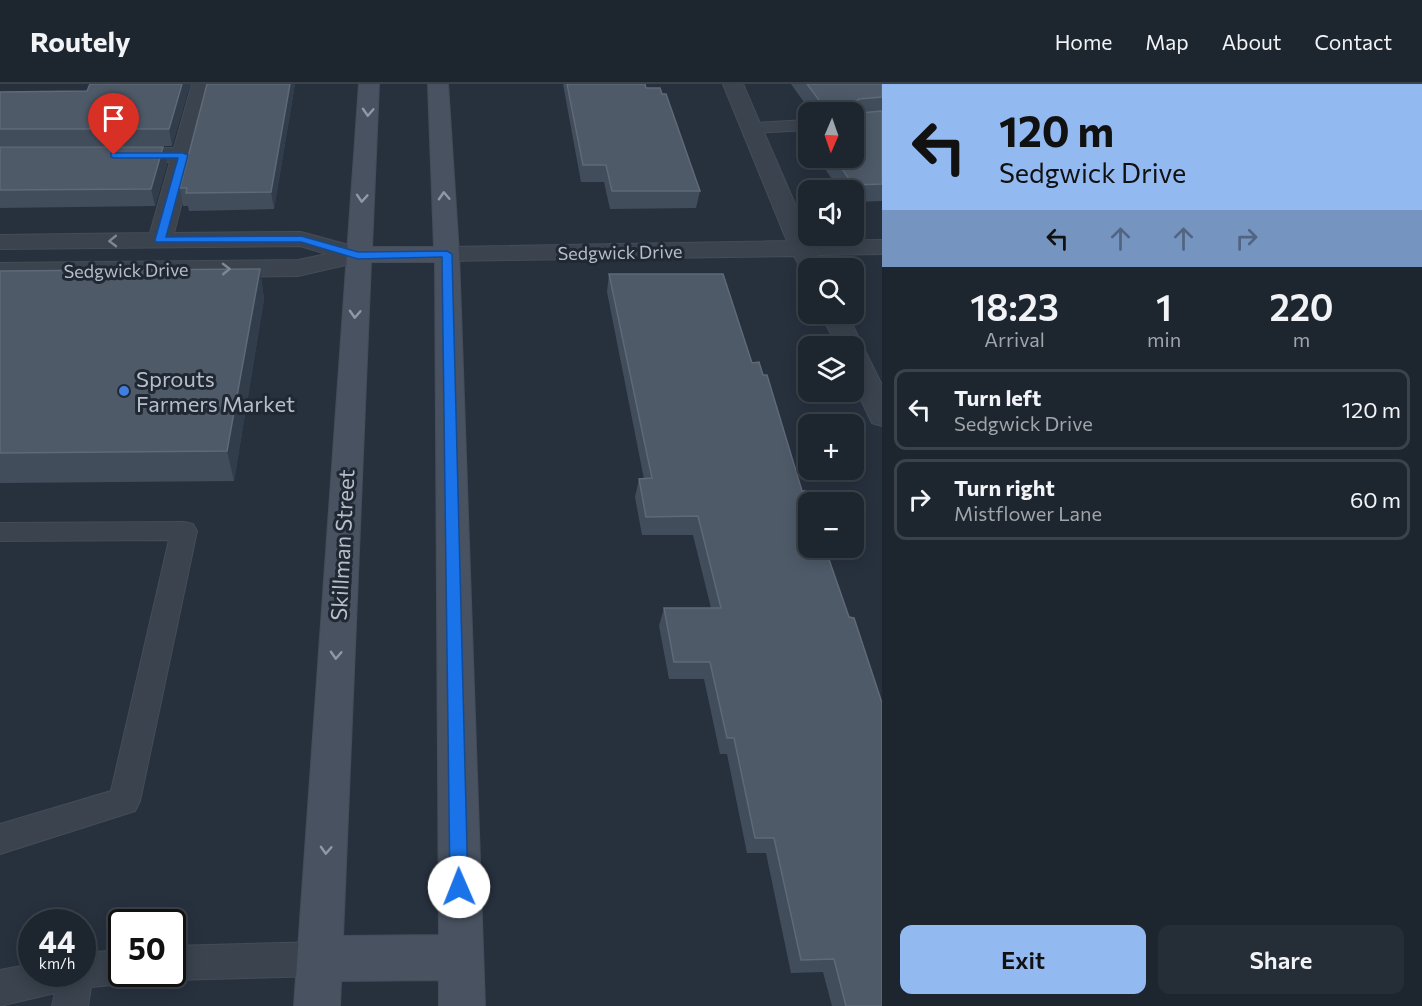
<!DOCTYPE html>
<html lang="en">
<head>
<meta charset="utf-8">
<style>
  :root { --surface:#1d252e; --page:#252d36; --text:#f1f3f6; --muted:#a0a5aa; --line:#3b424a; --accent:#93b9f1 }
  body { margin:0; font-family:Commissioner,sans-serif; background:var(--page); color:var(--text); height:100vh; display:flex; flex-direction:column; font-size:22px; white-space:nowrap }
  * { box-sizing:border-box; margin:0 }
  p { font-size:20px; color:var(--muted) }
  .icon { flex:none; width:33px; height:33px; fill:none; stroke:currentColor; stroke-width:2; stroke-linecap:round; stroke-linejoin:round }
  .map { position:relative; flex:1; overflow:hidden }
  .side { display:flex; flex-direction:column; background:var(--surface); width:540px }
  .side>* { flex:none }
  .hud { background:#93b9f1; color:#111; overflow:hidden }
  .needle { width:39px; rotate:182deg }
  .tools { position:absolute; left:798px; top:18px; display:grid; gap:12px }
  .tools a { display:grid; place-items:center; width:66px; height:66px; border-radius:12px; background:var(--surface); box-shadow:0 3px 15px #0003,0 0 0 2px var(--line); font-size:30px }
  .speed { position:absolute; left:18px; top:825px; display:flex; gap:12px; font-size:30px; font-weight:700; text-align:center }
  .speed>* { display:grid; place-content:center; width:78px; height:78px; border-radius:50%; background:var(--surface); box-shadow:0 3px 15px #0003,0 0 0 2px var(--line); line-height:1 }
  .speed small { font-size:15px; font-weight:400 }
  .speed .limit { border:3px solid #111; border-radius:9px; background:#fff; color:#111 }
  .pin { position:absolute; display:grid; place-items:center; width:51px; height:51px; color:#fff; margin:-62px -26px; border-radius:50% 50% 50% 0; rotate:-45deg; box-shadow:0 0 6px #0007 }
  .pin .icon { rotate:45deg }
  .me { position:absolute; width:66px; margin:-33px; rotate:359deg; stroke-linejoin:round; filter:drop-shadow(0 0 4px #0008) }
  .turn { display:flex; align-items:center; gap:21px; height:126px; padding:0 18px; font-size:27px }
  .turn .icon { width:78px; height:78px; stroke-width:2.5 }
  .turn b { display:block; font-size:42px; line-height:51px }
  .lanes { display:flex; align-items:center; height:57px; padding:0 18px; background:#0003; justify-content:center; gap:30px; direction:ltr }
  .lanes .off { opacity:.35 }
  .eta { display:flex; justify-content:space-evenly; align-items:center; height:102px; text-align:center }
  .eta b { font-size:36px; font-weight:600; line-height:42px }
  .primary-button { display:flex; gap:12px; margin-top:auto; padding:12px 18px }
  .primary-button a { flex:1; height:69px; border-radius:12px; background:var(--accent); color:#111; font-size:24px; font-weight:600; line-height:69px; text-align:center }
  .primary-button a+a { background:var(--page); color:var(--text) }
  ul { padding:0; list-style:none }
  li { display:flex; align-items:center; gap:18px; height:81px; margin:0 12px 9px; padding:0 6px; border:3px solid var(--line); border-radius:12px }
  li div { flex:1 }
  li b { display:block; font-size:22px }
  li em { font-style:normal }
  header { display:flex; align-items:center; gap:36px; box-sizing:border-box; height:84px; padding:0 30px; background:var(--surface); border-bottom:2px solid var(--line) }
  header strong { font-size:28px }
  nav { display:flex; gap:33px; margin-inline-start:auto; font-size:21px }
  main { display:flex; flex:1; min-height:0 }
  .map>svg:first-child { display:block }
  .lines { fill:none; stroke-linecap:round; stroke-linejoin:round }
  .lane-casing { stroke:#444c57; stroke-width:2 }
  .street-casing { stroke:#444c57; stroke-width:2 }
  .secondary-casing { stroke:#444c57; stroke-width:2 }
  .lane { fill:#3a434e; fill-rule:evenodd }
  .street { fill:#3a434e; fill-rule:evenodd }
  .secondary { fill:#495261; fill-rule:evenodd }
  .wall { fill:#424d5c }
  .shaded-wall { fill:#323d4b }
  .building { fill:#4e5a68; stroke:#5f6977; stroke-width:1.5 }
  .oneway { stroke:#9098a5 }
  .oneway2 { stroke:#7f8792 }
  .route { fill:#1a73e8; stroke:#114b97; stroke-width:1.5 }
  .shop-dot { fill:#3f7fe0; stroke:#1f2833; stroke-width:2 }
  .labels { text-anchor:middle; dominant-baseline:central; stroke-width:6; stroke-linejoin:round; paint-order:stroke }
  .far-street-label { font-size:18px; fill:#b7bec9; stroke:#1f2833 }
  .poi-label { font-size:22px; fill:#b7bec9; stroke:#1f2833; text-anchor:start }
  .street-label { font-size:22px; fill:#b7bec9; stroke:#1f2833 }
</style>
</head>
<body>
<header>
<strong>Routely</strong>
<nav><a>Home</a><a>Map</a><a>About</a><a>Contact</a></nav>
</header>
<main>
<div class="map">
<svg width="882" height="922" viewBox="0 0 882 922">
  <rect width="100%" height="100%" fill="#27313e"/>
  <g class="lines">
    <defs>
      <g id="lane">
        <polygon points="808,36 808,46 753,49 745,44 753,39"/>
        <polygon points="184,438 193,440 197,447 140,717 135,727 0,770 0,740 111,707 169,456 0,457 0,439"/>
        <polygon points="320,858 332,863 337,875 332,887 320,892 172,896 159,890 172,890 172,862"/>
        <polygon points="122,866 122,890 137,890 134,895 122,900 91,903 88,922 52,922 55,909 0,922 0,886 32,880 32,890 82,890 82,869"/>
      </g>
      <g id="street">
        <polygon points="192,0 212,0 174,149 301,148 367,166 370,171 367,176 298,192 0,195 0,179 298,176 327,170 300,162 0,165 0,151 150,149 170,78 114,76 111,71 114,66 122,64 174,64"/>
        <polygon points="723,0 743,0 811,157 882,156 882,170 818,171 825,183 808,184 808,190 803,188 794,172 447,177 438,175 435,170 438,165 447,163 787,157"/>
        <polygon points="821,230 847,230 882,301 882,342 872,339 854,301 854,262 837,262"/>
      </g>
      <path id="secondary" d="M359,0H379L372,163H434L428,0H448L459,170L485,922H439V896L341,897L340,922H294ZM371,178H435L439,851L343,852Z"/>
    </defs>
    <use href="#lane" class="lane-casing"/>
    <use href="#street" class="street-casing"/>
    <use href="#secondary" class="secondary-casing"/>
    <use href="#lane" class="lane"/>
    <use href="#street" class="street"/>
    <use href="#secondary" class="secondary"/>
  </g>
  <g class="wall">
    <polygon points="190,0 172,62 0,62 0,8 87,7"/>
    <polygon points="207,0 295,0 274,125 189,127 188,122 183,122 180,104"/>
    <polygon points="563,0 645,0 646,4 700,107 696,124 610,125 604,98 581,98"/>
    <polygon points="791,0 882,0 882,117 854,118 854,106 839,106 818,74 854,74 854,28 811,28"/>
    <polygon points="0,63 163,63 167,80 155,122 0,124"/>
    <polygon points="260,185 264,215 234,397 0,399 0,187"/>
    <polygon points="609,190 882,922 832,922 823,888 791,889 766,769 747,769 727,670 720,670 704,595 669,595 659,542 664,524 711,524 693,451 642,451 635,413 639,395 644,395 607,208"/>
  </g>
  <g class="shaded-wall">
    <polygon points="182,0 190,0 172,62 169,45"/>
    <polygon points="290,0 295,0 274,125 271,108"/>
    <polygon points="163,63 167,80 155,122 151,105"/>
    <polygon points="260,185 264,215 234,397 227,367"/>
  </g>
  <g class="building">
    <polygon points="90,0 182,0 169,45 0,45 0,8 87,7"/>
    <polygon points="207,0 290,0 271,108 186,109 187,104 180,104"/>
    <polygon points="567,0 645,0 646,4 660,4 662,10 666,10 700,107 612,107 606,81 583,81"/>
    <polygon points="807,0 882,0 882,13 859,15 857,17 857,27 860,29 882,27 882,100 853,101 835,74 854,74 854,28 828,28"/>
    <polygon points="0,63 163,63 151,105 0,106"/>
    <polygon points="260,185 227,367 0,369 0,187"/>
    <polygon points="609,190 723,190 752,279 759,278 763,291 767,291 802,407 806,407 810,418 808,418 808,464 825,464 849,533 854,534 882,619 882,922 846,922 834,875 801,876 774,754 755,754 734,654 727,654 710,578 674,578 664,524 721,524 698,432 646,433 639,395 652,394"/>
  </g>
  <defs><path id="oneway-chevron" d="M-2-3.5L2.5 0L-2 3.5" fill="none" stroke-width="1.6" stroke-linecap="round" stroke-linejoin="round" transform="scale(1.5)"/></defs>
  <g class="oneway">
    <use href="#oneway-chevron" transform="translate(368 28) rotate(93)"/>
    <use href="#oneway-chevron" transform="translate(444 112) rotate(-93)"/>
    <use href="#oneway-chevron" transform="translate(362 114) rotate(94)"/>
    <use href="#oneway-chevron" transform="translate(355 230) rotate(93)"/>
    <use href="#oneway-chevron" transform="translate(336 571) rotate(93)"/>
    <use href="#oneway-chevron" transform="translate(326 766) rotate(93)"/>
  </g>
  <g class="oneway2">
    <use href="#oneway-chevron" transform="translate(113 157) rotate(179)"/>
    <use href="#oneway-chevron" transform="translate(226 185) rotate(-1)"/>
  </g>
  <polygon class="route" points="111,69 183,69 188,71 166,153 301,152 358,168 447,167 452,170 468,803 466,809 459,812 453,809 450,803 442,173 358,175 301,158 156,158 155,156 178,74 114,74 111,73"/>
  <circle class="shop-dot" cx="124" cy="307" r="6"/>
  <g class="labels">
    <g class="far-street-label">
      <text transform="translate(620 168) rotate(-1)">Sedgwick Drive</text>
      <text transform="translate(126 186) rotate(-1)">Sedgwick Drive</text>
    </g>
    <g class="poi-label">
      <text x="136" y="294">Sprouts<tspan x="136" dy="25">Farmers Market</tspan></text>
    </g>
    <g class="street-label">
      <text transform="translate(342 461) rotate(-87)">Skillman Street</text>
    </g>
  </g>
</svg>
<div class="tools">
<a><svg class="needle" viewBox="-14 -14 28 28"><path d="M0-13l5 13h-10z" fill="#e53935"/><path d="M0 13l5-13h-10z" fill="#a0a5aa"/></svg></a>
<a><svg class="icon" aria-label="sound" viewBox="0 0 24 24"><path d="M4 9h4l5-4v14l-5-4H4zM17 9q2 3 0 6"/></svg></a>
<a><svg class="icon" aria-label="search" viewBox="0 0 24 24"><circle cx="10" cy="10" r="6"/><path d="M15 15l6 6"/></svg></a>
<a><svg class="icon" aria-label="layers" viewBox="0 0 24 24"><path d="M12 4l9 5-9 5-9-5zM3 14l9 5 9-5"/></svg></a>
<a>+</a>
<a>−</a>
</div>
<div class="speed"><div>44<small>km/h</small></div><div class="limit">50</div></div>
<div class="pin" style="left:114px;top:71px;background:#d93025"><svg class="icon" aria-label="arrive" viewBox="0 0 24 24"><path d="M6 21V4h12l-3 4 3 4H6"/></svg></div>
<svg class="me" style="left:459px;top:803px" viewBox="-20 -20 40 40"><circle r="19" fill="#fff"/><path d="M0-13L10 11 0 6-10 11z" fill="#1a73e8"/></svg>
</div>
<section class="side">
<div class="hud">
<div class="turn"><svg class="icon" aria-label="left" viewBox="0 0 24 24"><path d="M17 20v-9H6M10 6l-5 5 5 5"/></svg><div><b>120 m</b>Sedgwick Drive</div></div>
<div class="lanes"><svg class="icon" aria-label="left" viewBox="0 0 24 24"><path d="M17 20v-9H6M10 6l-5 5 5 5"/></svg><svg class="icon off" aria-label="ahead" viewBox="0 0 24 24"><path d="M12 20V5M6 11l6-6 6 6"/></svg><svg class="icon off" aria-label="ahead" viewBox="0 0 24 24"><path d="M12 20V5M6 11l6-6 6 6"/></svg><svg class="icon off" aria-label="right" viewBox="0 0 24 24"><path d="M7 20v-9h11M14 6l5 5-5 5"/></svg></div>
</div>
<div class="eta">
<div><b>18:23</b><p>Arrival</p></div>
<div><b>1</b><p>min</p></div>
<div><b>220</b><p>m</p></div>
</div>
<ul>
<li><svg class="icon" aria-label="left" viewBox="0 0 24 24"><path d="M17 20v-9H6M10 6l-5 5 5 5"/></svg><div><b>Turn left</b><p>Sedgwick Drive</p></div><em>120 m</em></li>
<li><svg class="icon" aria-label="right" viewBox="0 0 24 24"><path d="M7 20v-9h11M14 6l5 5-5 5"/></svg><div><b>Turn right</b><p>Mistflower Lane</p></div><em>60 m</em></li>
</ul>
<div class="primary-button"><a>Exit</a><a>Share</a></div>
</section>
</main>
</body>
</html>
